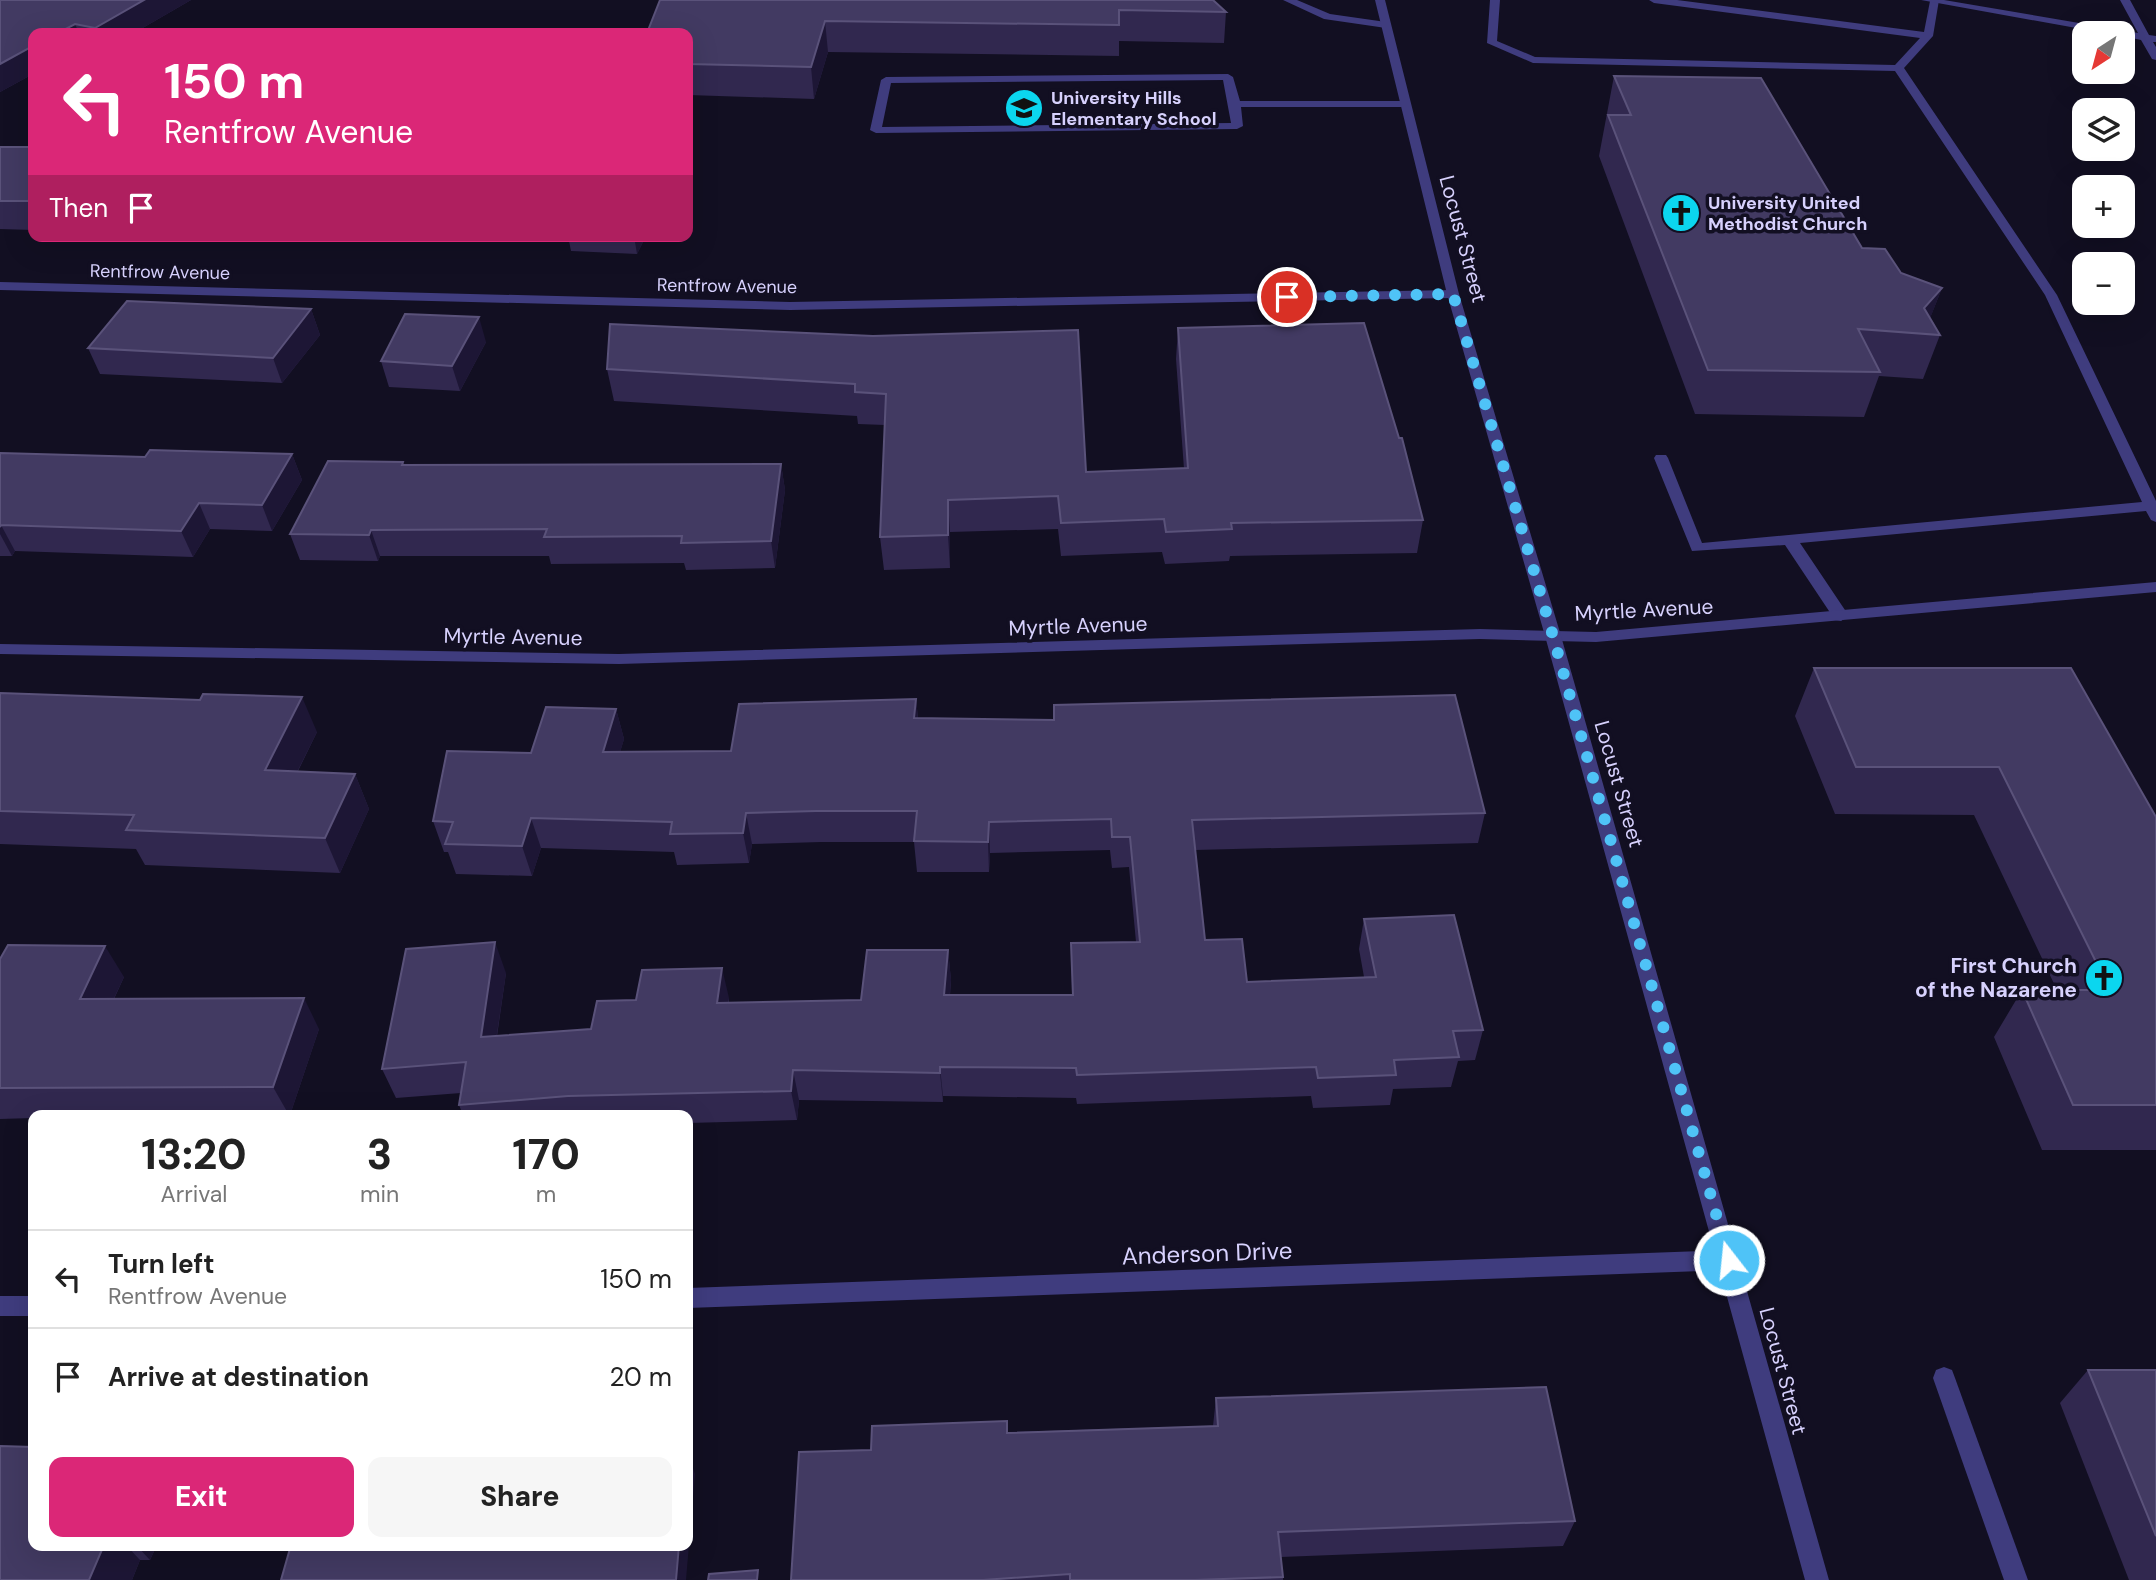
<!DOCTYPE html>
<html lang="en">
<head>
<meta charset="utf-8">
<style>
  :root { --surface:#fff; --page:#f6f6f6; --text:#222; --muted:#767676; --line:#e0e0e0; --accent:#db2777 }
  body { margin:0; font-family:"DM Sans",sans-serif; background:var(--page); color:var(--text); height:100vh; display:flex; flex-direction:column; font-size:26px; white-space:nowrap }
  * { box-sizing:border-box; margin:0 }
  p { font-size:23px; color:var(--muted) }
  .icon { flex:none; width:38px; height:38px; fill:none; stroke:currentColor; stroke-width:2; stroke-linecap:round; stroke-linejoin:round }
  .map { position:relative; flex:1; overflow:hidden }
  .side { position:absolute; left:28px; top:1110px; width:665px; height:441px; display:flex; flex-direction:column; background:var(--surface); border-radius:14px; box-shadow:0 7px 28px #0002 }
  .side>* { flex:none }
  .banner { position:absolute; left:28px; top:28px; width:665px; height:214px; border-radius:14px; box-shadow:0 7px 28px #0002; background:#db2777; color:#fff; overflow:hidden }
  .needle { width:46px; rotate:216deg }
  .tools { position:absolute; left:2072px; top:21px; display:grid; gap:14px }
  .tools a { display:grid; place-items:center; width:63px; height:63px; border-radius:14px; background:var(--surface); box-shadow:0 7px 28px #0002; font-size:35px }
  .pin { position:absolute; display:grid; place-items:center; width:60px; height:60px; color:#fff; margin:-30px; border:4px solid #fff; border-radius:50%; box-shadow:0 2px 7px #0007 }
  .me { position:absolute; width:77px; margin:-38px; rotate:344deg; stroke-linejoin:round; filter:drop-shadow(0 0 5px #0008) }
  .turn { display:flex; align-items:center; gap:24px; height:147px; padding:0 21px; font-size:32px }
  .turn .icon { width:91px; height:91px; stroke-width:2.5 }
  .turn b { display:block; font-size:49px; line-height:60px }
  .then { display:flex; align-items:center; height:66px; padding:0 21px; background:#0003; gap:14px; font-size:26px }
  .eta { display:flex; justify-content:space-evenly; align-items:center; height:119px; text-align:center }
  .eta b { font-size:42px; font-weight:800; line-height:49px }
  .cta { display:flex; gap:14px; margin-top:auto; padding:14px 21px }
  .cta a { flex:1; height:80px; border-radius:14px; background:var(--accent); color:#fff; font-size:28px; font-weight:800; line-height:80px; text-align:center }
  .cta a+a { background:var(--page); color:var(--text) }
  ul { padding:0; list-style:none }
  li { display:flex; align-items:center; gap:21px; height:98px; padding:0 21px; border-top:2px solid var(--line) }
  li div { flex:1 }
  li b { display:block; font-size:26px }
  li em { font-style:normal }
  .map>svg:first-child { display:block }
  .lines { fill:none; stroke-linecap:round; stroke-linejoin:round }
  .service { fill:#3f3c7e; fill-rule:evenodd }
  .minor { fill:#3f3c7e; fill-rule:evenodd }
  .tertiary { fill:#3f3c7e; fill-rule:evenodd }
  .wall { fill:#31284f }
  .shaded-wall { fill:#1d1635 }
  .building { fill:#423a62; stroke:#5a527a; stroke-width:2 }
  .route { stroke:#4fc3f7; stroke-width:12; stroke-dasharray:0 21.6 }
  .labels { text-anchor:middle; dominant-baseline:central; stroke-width:7; stroke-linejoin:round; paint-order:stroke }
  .far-poi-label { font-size:18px; font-weight:bold; fill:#d7d1fd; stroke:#120f22; text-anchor:start }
  .far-street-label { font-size:18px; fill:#d7d1fd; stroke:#120f22 }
  .street-label { font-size:21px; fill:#d7d1fd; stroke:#120f22 }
  .poi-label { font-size:21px; font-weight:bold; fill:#d7d1fd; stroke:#120f22; text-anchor:end }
  .near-street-label { font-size:24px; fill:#d7d1fd; stroke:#120f22 }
</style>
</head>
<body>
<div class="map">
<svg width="2156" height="1580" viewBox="0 0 2156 1580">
  <rect width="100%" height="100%" fill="#120f22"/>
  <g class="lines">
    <g class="service">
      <polygon points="1283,0 1297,0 1330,14 1386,22 1391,25 1386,28 1324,19"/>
      <polygon points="1490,0 1500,0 1497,41 1535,57 1895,65 1920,38 1654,3 1649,0 1677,0 1924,32 1930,1 1939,0 1933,36 1904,68 2057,295 2156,501 2156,522 2151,520 2146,511 1800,543 1849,616 1841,621 1835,620 1785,545 1692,551 1654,458 1656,455 1666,455 1668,458 1702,543 2142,502 2045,295 1895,71 1533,63 1487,43"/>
      <path d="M1228,74L1233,77L1240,101H1405L1411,104L1405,107H1241L1243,126L1237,129L876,133L870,130L881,80L886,77ZM1223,80L1231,123L882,127L891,83Z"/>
      <polygon points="1944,1367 1952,1370 1955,1378 2028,1580 2004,1580 1933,1378 1936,1370"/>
    </g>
    <g class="minor">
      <polygon points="1921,0 1944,0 2138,33 2120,0 2130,0 2149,35 2156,36 2156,42 2153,42 2156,47 2156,60 2152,59 2141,40 2123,36 2123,33 2104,33"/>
      <polygon points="0,282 790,302 1453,290 1459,294 1453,298 790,310 0,290"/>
      <polygon points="2156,582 2156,592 1596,642 1480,639 619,664 0,654 0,644 619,654 1480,629 1596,632"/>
      <polygon points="1729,1250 1737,1253 1740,1260 1737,1267 1729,1270 688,1308 688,1288"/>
      <rect x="0" y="1296" width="33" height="20"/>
    </g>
    <polygon class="tertiary" points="1375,0 1385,0 1459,294 1561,636 1829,1580 1805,1580 1545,636 1447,294"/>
  </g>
  <g class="wall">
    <polygon points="0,0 191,0 134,33 33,33 33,74 0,92"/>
    <polygon points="660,0 1226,12 1224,43 1119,41 1119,56 828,52 814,99 688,95 688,33"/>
    <polygon points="1614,76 1862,248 1901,273 1942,288 1930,318 1940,335 1923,379 1879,376 1864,417 1695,414 1599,156"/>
    <polygon points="0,147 33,147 33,230 0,229"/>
    <polygon points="568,236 646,236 637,254 571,251"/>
    <polygon points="311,309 320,335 282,383 100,374 88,348"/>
    <polygon points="1178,328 1423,520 1417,553 1230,556 1229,561 1165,564 1162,552 1061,556 1058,529 950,532 950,568 884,570 880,537 885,425 858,424 857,416 614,401 607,369 873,336 1086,472 1184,469 1176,359"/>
    <polygon points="486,342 460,391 389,387 381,361"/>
    <polygon points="0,453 145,457 292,454 302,480 272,531 210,529 193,557 15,551 12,556 0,556"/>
    <polygon points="403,462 404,465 781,464 785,490 775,568 686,570 684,563 551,564 549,556 380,556 378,561 300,560 290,534"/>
    <polygon points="1814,668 2156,817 2156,1150 2042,1150 1994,1037 2022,990 2057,990 1974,815 1835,814 1795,716"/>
    <polygon points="0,693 317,732 298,771 355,774 369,809 340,873 145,865 136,849 0,844"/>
    <polygon points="916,699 918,718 1485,813 1478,843 1195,850 1205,940 1247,982 1364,977 1359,949 1364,919 1483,1030 1475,1060 1458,1061 1451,1087 1393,1089 1390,1105 1313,1108 1311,1096 1077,1104 1076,1098 943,1096 943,1102 799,1100 797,1120 688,1123 688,1115 463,1115 459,1105 461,1093 396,1098 382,1069 506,973 497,1036 591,1029 729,998 729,1003 861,1000 948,950 951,980 950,995 1072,995 1071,943 1136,942 1129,867 1112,868 1110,850 990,853 989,872 917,872 914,842 821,842 752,844 749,863 677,865 674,852 541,848 532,876 456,874 448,852 444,852 433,821 531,753 616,709 624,739 620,752 731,751"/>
    <polygon points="0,959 124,977 114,999 319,1029 290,1115 33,1115 33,1118 0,1119"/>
    <polygon points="2088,1370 2156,1370 2156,1580 2129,1580 2060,1403"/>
    <polygon points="1216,1398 1575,1521 1563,1546 1281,1557 1283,1577 1283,1580 791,1580 871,1450 1007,1421 1008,1432 1213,1426"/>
    <polygon points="33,1545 157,1545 150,1560 140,1560 132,1580 0,1580"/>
  </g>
  <g class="shaded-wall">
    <polygon points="144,0 191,0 134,33 97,33 95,28"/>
    <polygon points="825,21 828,52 814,99 811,67"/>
    <polygon points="75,24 79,33 58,33"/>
    <polygon points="33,46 33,74 0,92 0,64"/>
    <polygon points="31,198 33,203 33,213 28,201"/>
    <polygon points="634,236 646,236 637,254"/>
    <polygon points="1942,288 1925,331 1924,308"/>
    <polygon points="311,309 320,335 282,383 273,358"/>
    <polygon points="479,317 486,342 460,391 452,366"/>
    <polygon points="292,454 302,480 272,531 262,505"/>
    <polygon points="781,464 785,490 775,568 771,541"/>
    <polygon points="948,500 950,532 950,568 948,535"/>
    <polygon points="199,503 210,529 193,557 181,531"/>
    <polygon points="1,525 15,551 12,556 0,534 0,527"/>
    <polygon points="371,530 380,556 378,561 369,535"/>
    <polygon points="302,697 317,732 281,804 265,770"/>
    <polygon points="916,699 919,730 914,718"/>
    <polygon points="616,709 624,739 611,783 603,752"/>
    <polygon points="355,774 369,809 340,873 325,838"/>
    <polygon points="746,813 752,844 749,863 743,833"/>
    <polygon points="531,818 541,848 532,876 522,846"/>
    <polygon points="989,822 990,853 989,872 988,842"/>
    <polygon points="495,942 506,973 492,1067 481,1037"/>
    <polygon points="105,946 124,977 99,1030 80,999"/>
    <polygon points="948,950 951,980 947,1025 944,995"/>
    <polygon points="722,968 729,998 724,1033 717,1003"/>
    <polygon points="304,998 319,1029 290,1115 289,1115 273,1087"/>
    <polygon points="940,1067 943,1096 943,1102 940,1073"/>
    <polygon points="793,1070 799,1100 797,1120 791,1091"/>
    <polygon points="688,1454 695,1474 686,1580 676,1580 679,1545 688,1545"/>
    <polygon points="104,1545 126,1545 140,1560 132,1580 89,1580"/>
    <polygon points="136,1545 157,1545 150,1560"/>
  </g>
  <g class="building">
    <polygon points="0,0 144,0 95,28 75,24 58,33 33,33 33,46 0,64"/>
    <polygon points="660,0 1213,0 1226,12 1119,10 1119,25 825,21 811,67 688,64 688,33 647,33"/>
    <polygon points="1614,76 1761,78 1862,248 1885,249 1901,273 1942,288 1924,308 1940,335 1858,329 1880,372 1708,370 1608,115 1631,115"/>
    <polygon points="0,147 33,147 33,198 31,198 28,201 0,201"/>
    <polygon points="127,301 311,309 273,358 88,348"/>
    <polygon points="405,314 479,317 452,366 381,361"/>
    <polygon points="1364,323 1399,438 1402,438 1423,520 1231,523 1232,529 1166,532 1164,519 1061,523 1058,496 948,500 948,535 880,537 886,394 855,392 855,384 607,369 610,324 873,336 1078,330 1086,472 1188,468 1178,328"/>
    <polygon points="150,450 292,454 262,505 199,503 181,531 1,525 0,527 0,453 145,457"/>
    <polygon points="328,461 403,462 402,465 781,464 771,541 681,543 682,536 544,537 547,529 371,530 369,535 290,534"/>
    <polygon points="1814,668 2071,668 2156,817 2156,1105 2073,1105 2022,990 2110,990 1999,767 1856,767"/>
    <polygon points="0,693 200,700 203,694 302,697 265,770 355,774 325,838 126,830 134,815 0,811"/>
    <polygon points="1455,695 1485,813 1192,820 1205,940 1242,939 1247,982 1376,977 1364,919 1454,915 1483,1030 1453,1031 1459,1057 1394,1060 1396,1075 1318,1078 1316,1067 1077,1075 1076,1068 940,1067 940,1073 793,1070 791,1091 568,1096 459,1105 466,1062 382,1069 406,949 495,942 481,1037 591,1029 597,1001 636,1000 642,970 722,968 717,1003 861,1000 867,950 948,950 944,995 1073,995 1071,943 1140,942 1130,837 1112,837 1111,819 989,822 988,842 914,841 917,811 816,811 746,813 743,833 670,834 672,822 531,818 522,846 445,844 453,822 433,821 447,751 531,753 546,707 616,709 603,752 731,751 739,704 916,699 914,718 1054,720 1054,705"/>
    <polygon points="8,945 105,946 80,999 304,998 273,1087 0,1088 0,959"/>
    <polygon points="2088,1370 2156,1370 2156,1536"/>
    <polygon points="1546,1387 1575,1521 1278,1532 1283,1577 1195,1580 1070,1580 1070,1574 983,1580 791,1580 799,1452 871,1450 872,1426 1007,1421 1007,1433 1218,1426 1216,1398"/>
    <polygon points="0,1446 33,1447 33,1545 104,1545 89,1580 0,1580"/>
    <polygon points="291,1545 679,1545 676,1580 281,1580"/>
    <polygon points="758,1570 757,1580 708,1580 709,1574"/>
  </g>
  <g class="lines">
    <polyline class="route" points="1287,297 1453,294 1553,636 1729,1260"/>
  </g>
  <defs>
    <symbol id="school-disc" viewBox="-11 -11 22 22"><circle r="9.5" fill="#0bd6ef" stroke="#120f22"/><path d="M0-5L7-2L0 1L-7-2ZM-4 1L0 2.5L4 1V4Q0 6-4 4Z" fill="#111"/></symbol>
    <symbol id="church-disc" viewBox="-11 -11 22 22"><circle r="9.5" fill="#0bd6ef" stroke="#120f22"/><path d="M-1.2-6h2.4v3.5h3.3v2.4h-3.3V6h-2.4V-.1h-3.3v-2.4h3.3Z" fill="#111"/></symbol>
  </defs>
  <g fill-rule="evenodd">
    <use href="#school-disc" x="1002" y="86" width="44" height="44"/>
    <use href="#church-disc" x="1659" y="191" width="44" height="44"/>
    <use href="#church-disc" x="2082" y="956" width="44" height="44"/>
  </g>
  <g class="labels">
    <g class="far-poi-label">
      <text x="1051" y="98">University Hills<tspan x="1051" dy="21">Elementary School</tspan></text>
      <text x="1708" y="203">University United<tspan x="1708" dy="21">Methodist Church</tspan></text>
    </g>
    <g class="far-street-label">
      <text transform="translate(160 272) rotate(1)">Rentfrow Avenue</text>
      <text transform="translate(727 286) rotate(1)">Rentfrow Avenue</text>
    </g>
    <g class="street-label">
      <text transform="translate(1463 239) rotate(75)">Locust Street</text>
      <text transform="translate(1644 610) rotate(-3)">Myrtle Avenue</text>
      <text transform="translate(1078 626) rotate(-2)">Myrtle Avenue</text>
      <text transform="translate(513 637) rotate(1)">Myrtle Avenue</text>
      <text transform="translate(1619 784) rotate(74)">Locust Street</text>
      <text transform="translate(1783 1371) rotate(75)">Locust Street</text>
    </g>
    <g class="poi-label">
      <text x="2077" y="966">First Church<tspan x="2077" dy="24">of the Nazarene</tspan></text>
    </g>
    <g class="near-street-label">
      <text transform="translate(1207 1253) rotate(-2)">Anderson Drive</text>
    </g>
  </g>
</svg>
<div class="tools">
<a><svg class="needle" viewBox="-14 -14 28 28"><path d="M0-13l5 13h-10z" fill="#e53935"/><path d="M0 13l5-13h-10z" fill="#767676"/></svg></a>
<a><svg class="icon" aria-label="layers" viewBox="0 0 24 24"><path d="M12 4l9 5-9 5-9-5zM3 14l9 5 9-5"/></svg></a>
<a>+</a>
<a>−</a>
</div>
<div class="pin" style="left:1287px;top:297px;background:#d93025"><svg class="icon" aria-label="arrive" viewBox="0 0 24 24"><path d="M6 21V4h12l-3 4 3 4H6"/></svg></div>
<svg class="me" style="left:1729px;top:1260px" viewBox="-20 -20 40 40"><circle r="17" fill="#4fc3f7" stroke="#fff" stroke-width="3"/><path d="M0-11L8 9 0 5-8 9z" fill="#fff"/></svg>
<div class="banner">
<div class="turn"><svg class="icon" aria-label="left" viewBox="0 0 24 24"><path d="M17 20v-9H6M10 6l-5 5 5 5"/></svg><div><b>150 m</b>Rentfrow Avenue</div></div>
<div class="then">Then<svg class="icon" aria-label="arrive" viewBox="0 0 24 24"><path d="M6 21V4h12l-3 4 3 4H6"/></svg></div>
</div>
<section class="side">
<div class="eta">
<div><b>13:20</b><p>Arrival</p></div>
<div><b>3</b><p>min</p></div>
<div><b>170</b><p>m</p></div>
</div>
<ul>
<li><svg class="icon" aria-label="left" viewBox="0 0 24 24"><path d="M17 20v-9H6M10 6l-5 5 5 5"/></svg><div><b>Turn left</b><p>Rentfrow Avenue</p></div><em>150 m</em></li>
<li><svg class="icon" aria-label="arrive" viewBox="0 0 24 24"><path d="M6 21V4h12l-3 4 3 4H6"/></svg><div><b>Arrive at destination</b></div><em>20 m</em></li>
</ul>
<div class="cta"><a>Exit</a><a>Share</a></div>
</section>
</div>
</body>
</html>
